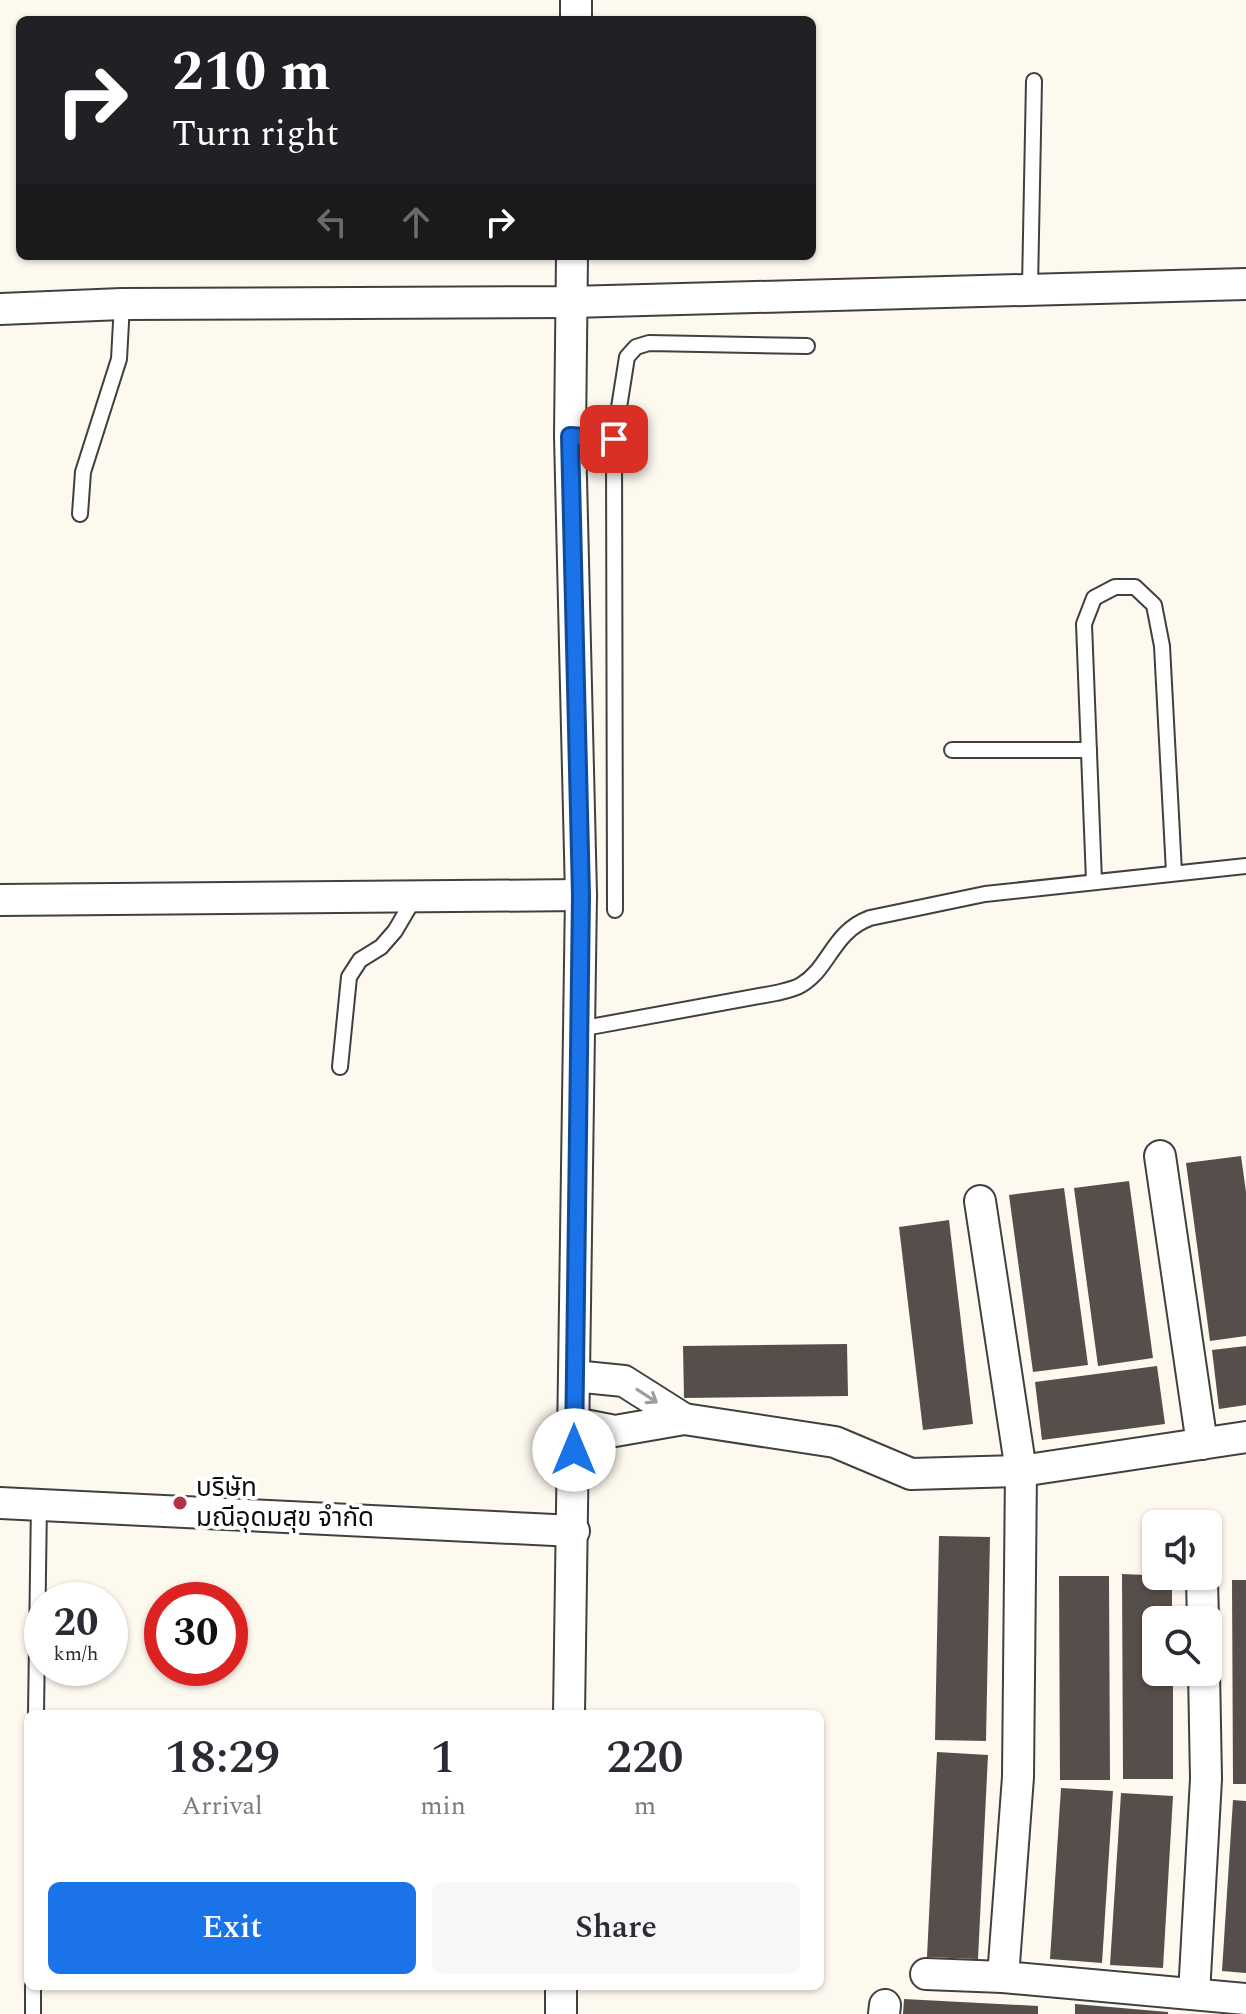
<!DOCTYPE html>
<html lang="en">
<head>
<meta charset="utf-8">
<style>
  :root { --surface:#fff; --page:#f7f7f7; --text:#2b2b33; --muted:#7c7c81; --accent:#1a73e8 }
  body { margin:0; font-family:Spectral,"Noto Sans Thai",serif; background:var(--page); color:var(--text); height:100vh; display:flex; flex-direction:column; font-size:30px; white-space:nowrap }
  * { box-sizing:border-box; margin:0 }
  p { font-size:26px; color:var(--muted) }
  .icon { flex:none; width:44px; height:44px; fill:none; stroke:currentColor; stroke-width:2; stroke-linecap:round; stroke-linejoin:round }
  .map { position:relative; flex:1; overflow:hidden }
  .panel { position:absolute; left:24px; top:1710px; width:800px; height:280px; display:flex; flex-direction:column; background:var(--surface); border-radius:12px; box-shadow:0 2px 6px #0004 }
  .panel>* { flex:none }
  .banner { position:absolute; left:16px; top:16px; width:800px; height:244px; border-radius:12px; box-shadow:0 2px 6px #0004; background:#202124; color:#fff; overflow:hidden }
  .tools { position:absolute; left:1142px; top:1510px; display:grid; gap:16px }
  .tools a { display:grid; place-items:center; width:80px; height:80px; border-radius:12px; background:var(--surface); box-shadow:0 2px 6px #0004; font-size:40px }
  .speed { position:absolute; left:24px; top:1582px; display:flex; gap:16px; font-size:40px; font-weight:700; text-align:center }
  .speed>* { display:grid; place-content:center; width:104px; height:104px; border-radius:50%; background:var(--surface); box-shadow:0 2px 6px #0004; line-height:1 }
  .speed small { font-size:20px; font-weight:400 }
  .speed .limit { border:12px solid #d22; background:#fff; color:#111 }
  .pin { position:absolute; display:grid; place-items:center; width:68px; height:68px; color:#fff; margin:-34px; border-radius:16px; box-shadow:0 4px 12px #0006 }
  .me { position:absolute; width:88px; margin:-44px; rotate:0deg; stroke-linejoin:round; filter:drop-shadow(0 0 6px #0008) }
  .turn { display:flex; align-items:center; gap:28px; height:168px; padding:0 24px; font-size:36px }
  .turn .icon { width:104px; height:104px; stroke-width:2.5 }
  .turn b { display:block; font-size:56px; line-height:68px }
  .lanes { display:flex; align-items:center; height:76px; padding:0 24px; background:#0003; justify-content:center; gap:40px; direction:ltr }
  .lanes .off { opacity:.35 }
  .eta { display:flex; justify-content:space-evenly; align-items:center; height:136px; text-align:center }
  .eta b { font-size:48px; font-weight:600; line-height:56px }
  .button { display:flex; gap:16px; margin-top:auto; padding:16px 24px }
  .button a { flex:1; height:92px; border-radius:12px; background:var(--accent); color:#fff; font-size:32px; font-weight:600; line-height:92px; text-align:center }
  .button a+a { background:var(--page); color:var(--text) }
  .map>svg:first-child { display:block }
  .building { fill:#554e4b }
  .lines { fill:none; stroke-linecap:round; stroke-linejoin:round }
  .service-casing { stroke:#404040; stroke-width:18 }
  .minor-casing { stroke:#404040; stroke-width:34 }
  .service { stroke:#fff; stroke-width:14 }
  .minor { stroke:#fff; stroke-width:30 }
  .oneway { stroke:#9e9e9e }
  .route-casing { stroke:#114b97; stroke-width:20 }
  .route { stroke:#1a73e8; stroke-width:14 }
  .poi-dot { fill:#b13245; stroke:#fff; stroke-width:3 }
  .labels { text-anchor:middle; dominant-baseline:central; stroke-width:8; stroke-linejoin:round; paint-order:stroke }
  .poi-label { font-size:26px; fill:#0d0d0d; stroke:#fff; text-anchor:start }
</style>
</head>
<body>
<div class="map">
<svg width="1246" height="2014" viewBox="0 0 1246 2014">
  <rect width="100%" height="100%" fill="#fef9ef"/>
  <g class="building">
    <polygon points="1241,1156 1246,1192 1246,1336 1210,1341 1186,1163"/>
    <polygon points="1129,1181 1153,1358 1098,1366 1074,1188"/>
    <polygon points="1064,1188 1088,1365 1033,1372 1009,1195"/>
    <polygon points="949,1220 973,1424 923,1430 899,1227"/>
    <polygon points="847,1344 848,1396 684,1398 683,1346"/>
    <polygon points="1246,1346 1246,1405 1219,1409 1212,1350"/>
    <polygon points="1157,1366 1165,1424 1042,1440 1035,1382"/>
    <polygon points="939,1536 990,1537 986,1741 935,1740"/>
    <polygon points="1122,1574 1172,1576 1172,1620 1156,1620 1156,1672 1173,1672 1173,1779 1123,1779"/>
    <polygon points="1059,1576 1109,1576 1110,1780 1060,1780"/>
    <polygon points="1232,1580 1246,1580 1246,1784 1233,1784"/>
    <polygon points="937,1752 988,1755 978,1959 927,1957"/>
    <polygon points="1061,1788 1113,1791 1102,1963 1050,1959"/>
    <polygon points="1121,1793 1173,1796 1163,1968 1110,1965"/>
    <polygon points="1233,1800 1246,1801 1246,1973 1222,1971"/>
    <polygon points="904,1999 1038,2006 1038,2014 903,2014"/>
    <polygon points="1075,2004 1168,2012 1168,2014 1075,2014"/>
  </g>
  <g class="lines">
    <defs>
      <g id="service">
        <polyline points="1030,287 1034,81"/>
        <polyline points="570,436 614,439 627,357 636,347 649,343 807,346"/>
        <polyline points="614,439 615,910"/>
        <polyline points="80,514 83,472 119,359 122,304"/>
        <polyline points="952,750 1089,750"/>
        <polyline points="1094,881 1084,624 1094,598 1115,587 1135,587 1154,605 1162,646 1174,872"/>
        <path d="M579,1029L776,993C784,991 795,989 801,985C830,968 832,932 870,918L985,894L1246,866"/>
        <polyline points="340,1067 349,977 360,960 381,947 395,931 415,897"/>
        <polyline points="36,1714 39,1503"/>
        <polyline points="33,2014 33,1986"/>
      </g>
      <g id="minor">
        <polyline points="576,20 576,0"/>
        <polyline points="0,309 122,304 571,302 1246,284"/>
        <polyline points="0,900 581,895"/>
        <polyline points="1160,1156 1202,1444"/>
        <polyline points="980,1201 1021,1471 1018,1777 1003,1977 1246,1999"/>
        <polyline points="574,1376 624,1381 684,1419 615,1431 574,1423"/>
        <polyline points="684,1419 835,1442 911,1474 1021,1471 1246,1437"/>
        <polyline points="0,1503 574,1531"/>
        <polyline points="1202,1581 1203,1620"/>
        <polyline points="569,1714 581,895 570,436 572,256"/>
        <polyline points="926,1974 1003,1977"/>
        <polyline points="1194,1994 1206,1779 1204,1672"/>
        <polyline points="561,2014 561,1986"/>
        <polyline points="884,2014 885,2005"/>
      </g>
    </defs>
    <use href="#service" class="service-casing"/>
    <use href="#minor" class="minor-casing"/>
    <use href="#service" class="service"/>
    <use href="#minor" class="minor"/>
  </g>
  <defs><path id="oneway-shaft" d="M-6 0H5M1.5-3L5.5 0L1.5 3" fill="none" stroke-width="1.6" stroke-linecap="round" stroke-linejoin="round" transform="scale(2)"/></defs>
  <use class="oneway" href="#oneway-shaft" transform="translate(647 1396) rotate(33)"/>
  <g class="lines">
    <defs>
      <polyline id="route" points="574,1450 581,895 570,436 614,439"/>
    </defs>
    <use href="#route" class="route-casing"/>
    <use href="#route" class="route"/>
  </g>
  <circle class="poi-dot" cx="180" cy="1503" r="8"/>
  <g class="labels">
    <g class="poi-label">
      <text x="196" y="1488">บริษัท<tspan x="196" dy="30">มณีอุดมสุข จำกัด</tspan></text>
    </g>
  </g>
</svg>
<div class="tools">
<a><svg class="icon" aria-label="sound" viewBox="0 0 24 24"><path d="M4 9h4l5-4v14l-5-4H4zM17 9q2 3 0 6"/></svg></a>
<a><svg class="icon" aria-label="search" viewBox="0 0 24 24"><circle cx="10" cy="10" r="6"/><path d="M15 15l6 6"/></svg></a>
</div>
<div class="speed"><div>20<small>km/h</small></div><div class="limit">30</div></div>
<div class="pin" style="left:614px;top:439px;background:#d93025"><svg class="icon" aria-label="arrive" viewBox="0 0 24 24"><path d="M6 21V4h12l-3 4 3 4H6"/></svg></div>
<svg class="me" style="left:574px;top:1450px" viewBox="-20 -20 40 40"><circle r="19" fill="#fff"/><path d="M0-13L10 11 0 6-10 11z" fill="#1a73e8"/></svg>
<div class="banner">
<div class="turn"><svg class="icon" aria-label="right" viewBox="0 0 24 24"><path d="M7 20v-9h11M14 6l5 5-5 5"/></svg><div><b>210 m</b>Turn right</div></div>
<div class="lanes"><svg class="icon off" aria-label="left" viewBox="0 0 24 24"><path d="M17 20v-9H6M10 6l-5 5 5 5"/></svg><svg class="icon off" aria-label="ahead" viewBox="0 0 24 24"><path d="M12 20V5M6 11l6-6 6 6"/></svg><svg class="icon" aria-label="right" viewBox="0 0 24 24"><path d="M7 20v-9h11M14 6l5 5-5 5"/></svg></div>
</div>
<section class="panel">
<div class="eta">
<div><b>18:29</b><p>Arrival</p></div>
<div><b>1</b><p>min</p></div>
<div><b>220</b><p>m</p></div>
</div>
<div class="button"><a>Exit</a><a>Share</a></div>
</section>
</div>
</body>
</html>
